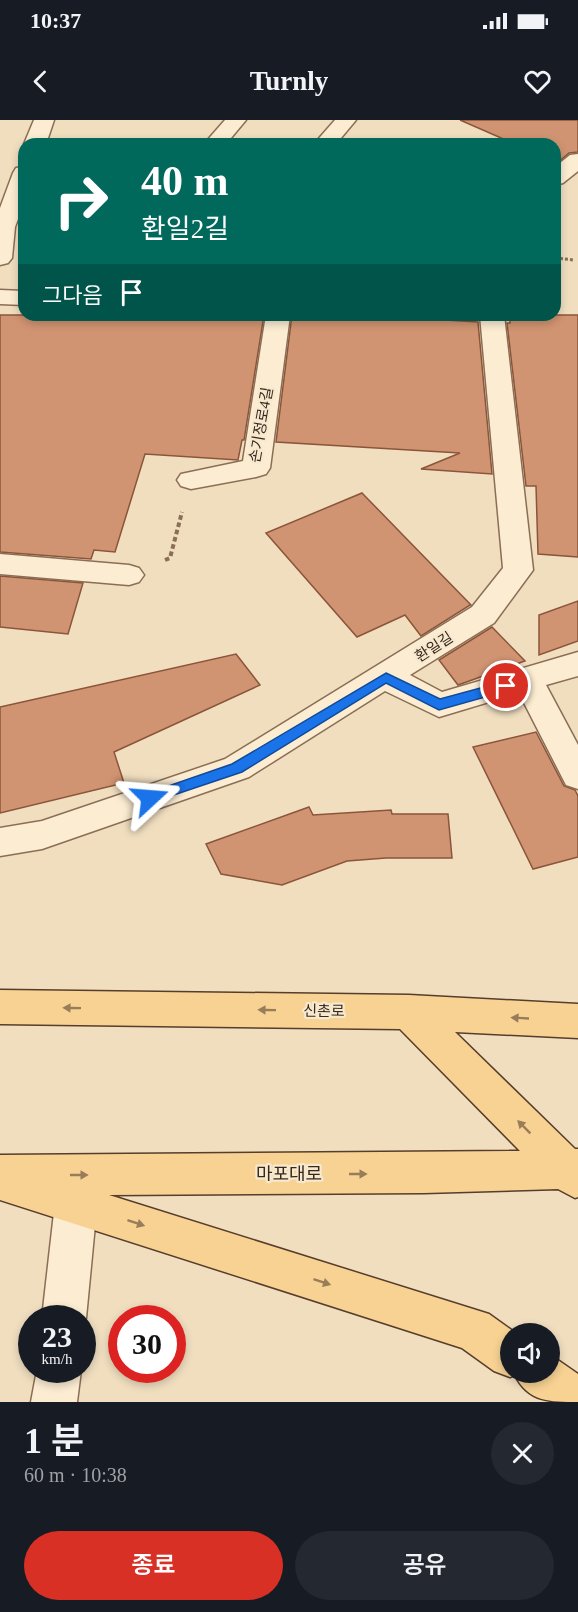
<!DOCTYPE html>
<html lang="ko">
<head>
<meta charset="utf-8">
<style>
  :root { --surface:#171b24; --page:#242831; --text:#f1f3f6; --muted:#9ea1a6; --accent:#d93025 }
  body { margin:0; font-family:"Times New Roman","Noto Sans KR",serif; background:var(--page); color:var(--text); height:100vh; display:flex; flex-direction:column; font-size:22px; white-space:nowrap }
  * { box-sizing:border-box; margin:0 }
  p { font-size:20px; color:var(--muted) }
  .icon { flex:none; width:33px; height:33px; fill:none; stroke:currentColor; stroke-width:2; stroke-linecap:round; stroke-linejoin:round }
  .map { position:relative; height:1282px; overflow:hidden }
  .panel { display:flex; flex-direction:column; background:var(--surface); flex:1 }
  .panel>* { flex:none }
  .banner { position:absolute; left:18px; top:18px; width:543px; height:183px; border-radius:18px; box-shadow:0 3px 9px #0003; background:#00695c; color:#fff; overflow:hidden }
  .buttons { position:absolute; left:500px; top:1203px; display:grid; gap:12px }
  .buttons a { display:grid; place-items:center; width:60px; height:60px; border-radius:50%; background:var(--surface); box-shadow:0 3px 9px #0003; font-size:30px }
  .speed { position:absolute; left:18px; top:1185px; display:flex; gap:12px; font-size:30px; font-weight:700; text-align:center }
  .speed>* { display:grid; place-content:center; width:78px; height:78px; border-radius:50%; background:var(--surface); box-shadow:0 3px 9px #0003; line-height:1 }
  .speed small { font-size:15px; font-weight:400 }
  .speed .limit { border:9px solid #d22; background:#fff; color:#111 }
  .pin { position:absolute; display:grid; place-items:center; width:51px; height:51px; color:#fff; margin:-26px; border:3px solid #fff; border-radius:50%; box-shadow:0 2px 6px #0007 }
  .me { position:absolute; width:66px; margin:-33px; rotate:71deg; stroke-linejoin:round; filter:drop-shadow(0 0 4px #0008) }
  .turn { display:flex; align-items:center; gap:21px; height:126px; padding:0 24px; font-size:27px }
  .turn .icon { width:78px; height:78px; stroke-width:2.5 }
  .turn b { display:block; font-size:42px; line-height:51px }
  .then { display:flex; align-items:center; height:57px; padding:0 24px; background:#0003; gap:12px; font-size:22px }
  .round { display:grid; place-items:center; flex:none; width:63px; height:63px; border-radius:32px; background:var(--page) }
  .summary { display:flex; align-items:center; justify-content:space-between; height:102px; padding:0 24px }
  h1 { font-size:36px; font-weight:600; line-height:45px }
  .action { display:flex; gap:12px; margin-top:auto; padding:12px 24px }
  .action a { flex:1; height:69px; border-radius:36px; background:var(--accent); color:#fff; font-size:24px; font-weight:600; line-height:69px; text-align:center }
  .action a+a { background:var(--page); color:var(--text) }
  .status { display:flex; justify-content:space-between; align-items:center; height:42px; padding:0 30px; background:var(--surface); direction:ltr }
  .status svg { height:16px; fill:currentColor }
  header { display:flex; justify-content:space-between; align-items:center; height:78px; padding:0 24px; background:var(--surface); font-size:27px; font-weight:600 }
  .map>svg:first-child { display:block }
  .building { fill:#d19472; stroke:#8a553a; stroke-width:1.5 }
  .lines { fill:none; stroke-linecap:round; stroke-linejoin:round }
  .minor-casing { stroke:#8a6e56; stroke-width:3 }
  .primary-casing { stroke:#573d2b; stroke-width:3 }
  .path-far1 { stroke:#8a6e56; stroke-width:3; stroke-dasharray:3 2; stroke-linecap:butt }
  .path { stroke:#8a6e56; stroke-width:4; stroke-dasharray:4.5 3; stroke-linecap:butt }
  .minor { fill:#fbecd2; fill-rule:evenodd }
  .primary { fill:#f7d293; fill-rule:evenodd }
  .oneway { fill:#987d58 }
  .route { fill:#1a73e8; stroke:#114b97; stroke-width:1.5 }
  .labels { text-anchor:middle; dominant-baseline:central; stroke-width:4.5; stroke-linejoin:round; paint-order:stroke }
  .street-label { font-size:15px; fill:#38281c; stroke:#f7e9cf }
  .near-street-label { font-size:18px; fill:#38281c; stroke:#f7e9cf }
</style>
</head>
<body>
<div class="status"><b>10:37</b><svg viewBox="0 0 49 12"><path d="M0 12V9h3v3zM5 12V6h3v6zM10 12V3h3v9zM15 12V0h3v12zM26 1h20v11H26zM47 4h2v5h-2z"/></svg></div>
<header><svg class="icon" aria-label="back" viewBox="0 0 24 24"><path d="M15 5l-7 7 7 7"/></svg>Turnly<svg class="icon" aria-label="heart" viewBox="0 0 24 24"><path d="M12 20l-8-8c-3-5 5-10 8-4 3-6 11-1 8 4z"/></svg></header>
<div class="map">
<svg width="578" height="1282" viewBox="0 0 578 1282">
  <rect width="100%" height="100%" fill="#f0debf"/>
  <g class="building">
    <polygon points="460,0 578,0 578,32 569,33 557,43 555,42 555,24 515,24"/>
    <polygon points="0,195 264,195 244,320 242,320 238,340 145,334 115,432 94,430 91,439 0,432"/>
    <polygon points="292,195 361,195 478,202 492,354 421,349 460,333 276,322"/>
    <polygon points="510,195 578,195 578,437 538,434 536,366 526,366 507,203 510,203"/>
    <polygon points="362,373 471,485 470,485 421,516 405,495 357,517 266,413"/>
    <polygon points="0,456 83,463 68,514 0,507"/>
    <polygon points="578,481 578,521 539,535 539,495"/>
    <polygon points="492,507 525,541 458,565 439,540"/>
    <polygon points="236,534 260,565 114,632 124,663 0,693 0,587"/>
    <polygon points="536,612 564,666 575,670 578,676 578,737 533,749 473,627"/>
    <polygon points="309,687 313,695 391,690 392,694 448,694 452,738 386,738 347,741 282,765 221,754 206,724"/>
  </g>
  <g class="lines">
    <defs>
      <g id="minor">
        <polygon points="34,0 54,0 46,24 24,24"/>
        <polygon points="225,0 246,0 226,24 204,24"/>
        <polygon points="335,0 356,0 336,24 314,24"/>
        <polygon points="578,34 578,51 563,63 555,65 555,47 570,35"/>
        <polygon points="24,47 24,83 15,107 12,138 8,143 0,145 0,88 13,53 16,48"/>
        <polygon points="0,170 24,171 24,185 0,184"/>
        <polygon points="266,195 290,195 270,348 266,354 256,357 191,369 181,366 177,360 181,354 243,341"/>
        <polygon points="480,195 504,195 533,450 494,503 410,555 442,572 578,532 578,556 546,565 578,625 578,669 566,665 519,573 439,597 385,571 249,657 42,729 0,736 0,708 42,701 225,639 472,487 503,448"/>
        <polygon points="0,434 129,445 139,448 144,455 139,462 129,465 0,454"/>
        <polygon points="76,1063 91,1069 97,1084 86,1198 82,1206 82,1198 42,1198 55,1084 61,1069"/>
        <polygon points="37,1250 81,1250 77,1282 31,1282"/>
      </g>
      <path id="primary" d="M0,870L409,875L578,884V918L455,912L575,1029H578V1077L575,1078L558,1069L424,1073L109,1075L489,1194L517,1214H510V1252H549V1235L552,1236L578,1254V1282C550,1282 528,1282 515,1255L510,1257L494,1251L462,1228L0,1080V1035L520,1031L400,909L0,904Z"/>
    </defs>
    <use href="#minor" class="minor-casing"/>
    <use href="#primary" class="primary-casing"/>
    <polyline class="path-far1" points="555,138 574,140"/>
    <polyline class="path" points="165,440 170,438 182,392"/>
    <use href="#minor" class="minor"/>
    <use href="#primary" class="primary"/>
  </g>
  <defs><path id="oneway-solid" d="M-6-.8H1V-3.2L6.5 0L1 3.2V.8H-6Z" transform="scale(1.5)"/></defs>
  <g class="oneway">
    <use href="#oneway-solid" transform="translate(72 888) rotate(-179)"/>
    <use href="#oneway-solid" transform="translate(267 890) rotate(-179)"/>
    <use href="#oneway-solid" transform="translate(520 898) rotate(-177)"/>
    <use href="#oneway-solid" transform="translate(524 1007) rotate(-135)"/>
    <use href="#oneway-solid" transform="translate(358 1054)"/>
    <use href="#oneway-solid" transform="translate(79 1055)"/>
    <use href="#oneway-solid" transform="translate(136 1103) rotate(18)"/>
    <use href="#oneway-solid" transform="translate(322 1162) rotate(18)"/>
  </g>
  <polygon class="route" points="386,553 440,579 506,561 512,566 510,570 439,590 386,563 242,652 150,683 145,682 143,678 145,674 232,644"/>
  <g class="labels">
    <g class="street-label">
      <text transform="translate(261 305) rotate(-80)">손기정로4길</text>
      <text transform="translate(434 527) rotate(-33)">환일길</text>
      <text transform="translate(324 891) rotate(1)">신촌로</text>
    </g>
    <g class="near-street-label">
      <text x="289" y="1054">마포대로</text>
    </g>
  </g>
</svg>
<div class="buttons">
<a><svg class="icon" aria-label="sound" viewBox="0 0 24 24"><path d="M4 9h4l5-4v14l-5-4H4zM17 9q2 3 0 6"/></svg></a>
</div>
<div class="speed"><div>23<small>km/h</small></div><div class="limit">30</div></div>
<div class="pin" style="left:506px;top:566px;background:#d93025"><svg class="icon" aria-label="arrive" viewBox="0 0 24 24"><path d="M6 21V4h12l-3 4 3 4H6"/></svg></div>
<svg class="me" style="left:150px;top:678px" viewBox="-20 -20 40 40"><path d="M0-17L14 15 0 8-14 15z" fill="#1a73e8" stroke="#fff" stroke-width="4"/></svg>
<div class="banner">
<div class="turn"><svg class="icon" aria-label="right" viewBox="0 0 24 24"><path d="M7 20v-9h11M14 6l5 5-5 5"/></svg><div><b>40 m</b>환일2길</div></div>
<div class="then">그다음<svg class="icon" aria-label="arrive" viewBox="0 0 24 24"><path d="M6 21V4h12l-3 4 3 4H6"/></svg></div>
</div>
</div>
<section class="panel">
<div class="summary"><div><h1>1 분</h1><p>60 m · 10:38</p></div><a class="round"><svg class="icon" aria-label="close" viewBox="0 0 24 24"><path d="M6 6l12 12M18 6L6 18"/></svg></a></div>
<div class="action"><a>종료</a><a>공유</a></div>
</section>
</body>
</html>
